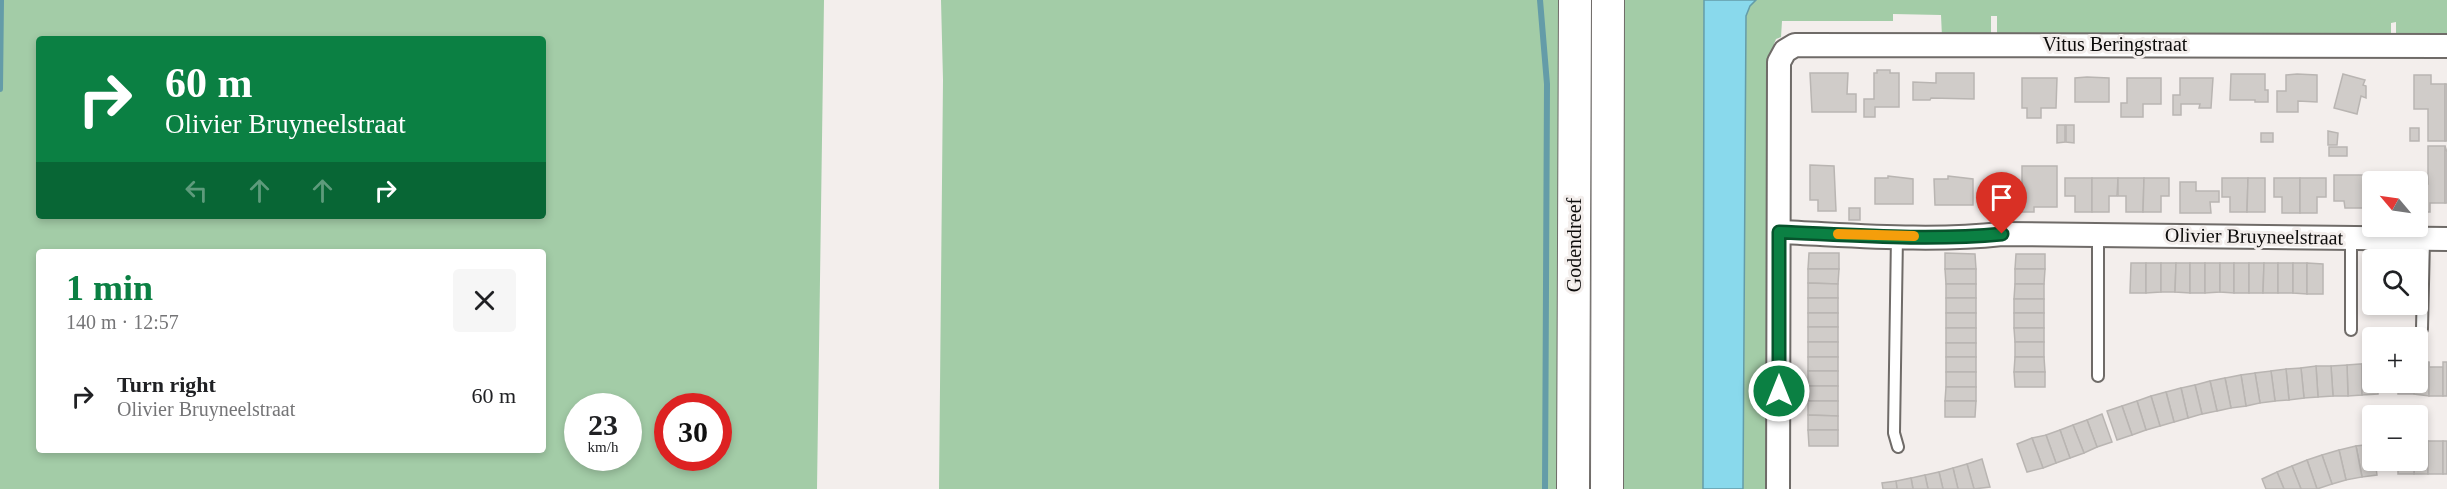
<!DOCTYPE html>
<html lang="en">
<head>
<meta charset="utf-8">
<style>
  :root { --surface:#fff; --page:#f6f6f6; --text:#202124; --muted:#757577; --accent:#0b8043 }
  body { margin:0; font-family:Georgia,serif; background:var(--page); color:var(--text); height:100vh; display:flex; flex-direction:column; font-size:22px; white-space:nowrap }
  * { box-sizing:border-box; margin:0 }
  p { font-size:20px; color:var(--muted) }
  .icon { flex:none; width:33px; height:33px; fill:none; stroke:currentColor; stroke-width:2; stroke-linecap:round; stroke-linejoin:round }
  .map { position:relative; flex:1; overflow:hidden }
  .details { position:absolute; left:36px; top:249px; width:510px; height:204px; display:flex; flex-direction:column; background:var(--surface); border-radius:6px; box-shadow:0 3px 9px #0003 }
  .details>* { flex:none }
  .hud { position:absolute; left:36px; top:36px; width:510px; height:183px; border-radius:6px; box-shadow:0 3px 9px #0003; background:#0b8043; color:#fff; overflow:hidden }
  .needle { width:39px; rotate:299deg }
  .fabs { position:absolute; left:2362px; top:171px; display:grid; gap:12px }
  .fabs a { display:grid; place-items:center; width:66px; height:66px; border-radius:6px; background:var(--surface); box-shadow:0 3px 9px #0003; font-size:30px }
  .speed { position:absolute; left:564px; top:393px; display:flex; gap:12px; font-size:30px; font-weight:700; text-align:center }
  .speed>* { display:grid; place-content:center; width:78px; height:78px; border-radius:50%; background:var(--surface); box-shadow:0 3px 9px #0003; line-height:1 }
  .speed small { font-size:15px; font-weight:400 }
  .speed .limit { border:9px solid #d22; background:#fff; color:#111 }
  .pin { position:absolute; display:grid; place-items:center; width:51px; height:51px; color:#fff; margin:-62px -26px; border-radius:50% 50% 50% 0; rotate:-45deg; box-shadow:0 0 6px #0007 }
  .pin .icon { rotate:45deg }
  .me { position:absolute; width:66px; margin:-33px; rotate:0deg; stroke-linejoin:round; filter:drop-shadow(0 0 4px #0008) }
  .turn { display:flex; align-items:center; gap:21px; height:126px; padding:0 30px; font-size:27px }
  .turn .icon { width:78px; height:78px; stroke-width:2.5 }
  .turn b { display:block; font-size:42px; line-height:51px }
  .lanes { display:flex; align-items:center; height:57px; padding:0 30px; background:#0003; justify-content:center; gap:30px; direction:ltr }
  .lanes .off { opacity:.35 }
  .round { display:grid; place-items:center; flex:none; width:63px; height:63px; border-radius:6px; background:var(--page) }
  .headline { display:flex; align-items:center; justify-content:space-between; height:102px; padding:0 30px }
  h1 { font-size:36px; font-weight:700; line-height:45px; color:var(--accent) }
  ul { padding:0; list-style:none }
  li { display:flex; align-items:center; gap:18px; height:90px; padding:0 30px }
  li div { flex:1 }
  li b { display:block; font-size:22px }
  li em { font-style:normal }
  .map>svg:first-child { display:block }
  .green { fill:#a3cca7; fill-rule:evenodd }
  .water { fill:#89d9ec; stroke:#649ca8; stroke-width:1.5 }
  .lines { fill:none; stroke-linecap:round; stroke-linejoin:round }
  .stream { stroke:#649ca8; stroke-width:6 }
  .building { fill:#d0ccc9; stroke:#b9b5b2; stroke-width:1.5 }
  .service-casing { stroke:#6f6b68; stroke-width:14 }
  .minor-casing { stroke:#6f6b68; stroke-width:26 }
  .secondary-casing { stroke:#6f6b68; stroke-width:34 }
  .service { stroke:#fff; stroke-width:10 }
  .minor { stroke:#fff; stroke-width:22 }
  .secondary { stroke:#fff; stroke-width:32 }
  .route-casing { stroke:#07532c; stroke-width:15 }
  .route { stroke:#0b8043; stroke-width:10 }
  .slow { stroke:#f59e0b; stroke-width:10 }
  .labels { text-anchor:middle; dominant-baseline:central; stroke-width:6; stroke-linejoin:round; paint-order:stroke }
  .street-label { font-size:20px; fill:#0d0c0b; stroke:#f3eeec }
</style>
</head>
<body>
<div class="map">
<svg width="2447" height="489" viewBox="0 0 2447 489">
  <rect width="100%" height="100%" fill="#f3eeec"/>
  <g class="green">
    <path d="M0,0H824L817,489H0ZM39,39H543V216H39ZM39,252H543V450H39ZM578,406H628V458H578ZM718,406V458H668V406Z"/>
    <polygon points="941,0 1570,0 1568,489 939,489 943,80"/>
    <polygon points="1614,0 1704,0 1703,489 1613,489"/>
    <polygon points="1756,0 2447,0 2447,38 2396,38 2396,22 2391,23 2391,39 1997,37 1997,16 1991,16 1991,37 1942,37 1941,15 1893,14 1893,21 1782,21 1781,37 1776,39 1774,44 1773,489 1743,489 1746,16 1750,6"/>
  </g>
  <polygon class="water" points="1704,0 1756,0 1750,6 1746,16 1743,489 1703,489"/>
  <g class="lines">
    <g class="stream">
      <polyline points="1540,0 1547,84 1545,489"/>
      <polyline points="0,89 1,0"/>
    </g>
  </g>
  <g class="building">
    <polygon points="1877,70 1890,70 1890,73 1899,73 1899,107 1875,107 1875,117 1864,117 1864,99 1874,99 1874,73 1877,73"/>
    <polygon points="1810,73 1848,73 1847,94 1856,94 1856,112 1812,112"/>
    <polygon points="1936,73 1974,73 1974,99 1931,98 1930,100 1913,100 1913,82 1936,83"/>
    <polygon points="2231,74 2265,74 2265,90 2268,90 2268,102 2255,102 2255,100 2230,100"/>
    <polygon points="2297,74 2317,75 2317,102 2298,101 2298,112 2277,112 2277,91 2286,91 2286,75"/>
    <polygon points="2343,74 2365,80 2363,85 2366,86 2366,98 2361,96 2357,114 2334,108"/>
    <polygon points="2414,75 2431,75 2431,84 2445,84 2445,141 2428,141 2428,109 2414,109"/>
    <polygon points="2087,77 2109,78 2109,102 2075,102 2075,78"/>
    <polygon points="2022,78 2057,78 2056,108 2041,108 2041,118 2027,118 2027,108 2022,108"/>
    <polygon points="2127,78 2161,78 2161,104 2143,104 2143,117 2121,117 2121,103 2127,103"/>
    <polygon points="2180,78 2213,78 2211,108 2199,108 2200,104 2181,104 2181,115 2173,115 2173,95 2180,95"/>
    <rect x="2445" y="84" width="2" height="57"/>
    <polygon points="2057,125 2065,125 2065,142 2057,143"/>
    <polygon points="2066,125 2074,125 2074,143 2066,142"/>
    <rect x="2410" y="128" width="9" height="13"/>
    <polygon points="2328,131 2338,133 2337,145 2328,145"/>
    <rect x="2261" y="133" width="12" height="9"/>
    <polygon points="2428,146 2445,146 2445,203 2430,203 2430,212 2418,212 2418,184 2428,184"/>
    <polygon points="2445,146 2447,152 2447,203 2445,203"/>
    <rect x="2329" y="147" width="18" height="9"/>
    <polygon points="1810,165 1834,166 1836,211 1818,211 1818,200 1810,200"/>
    <polygon points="2022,166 2057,166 2057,207 2034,207 2034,212 2022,212"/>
    <polygon points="2334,175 2369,175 2369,208 2345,208 2344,201 2334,201"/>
    <polygon points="1888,176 1913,179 1913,204 1875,204 1875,178 1888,178"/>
    <polygon points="1948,176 1973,179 1973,205 1935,205 1934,179 1948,179"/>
    <polygon points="2065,178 2092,178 2092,212 2075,212 2075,196 2065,196"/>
    <polygon points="2092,178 2118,178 2117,196 2109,196 2109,212 2092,212"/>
    <polygon points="2118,178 2144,178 2143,212 2126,212 2126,196 2118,196"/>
    <polygon points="2144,178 2169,178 2169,196 2161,196 2161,212 2143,212"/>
    <polygon points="2222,178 2248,178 2247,212 2230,212 2230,197 2222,197"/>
    <polygon points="2248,178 2265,178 2265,212 2247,212"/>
    <polygon points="2274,178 2300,178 2300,213 2282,213 2282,197 2274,197"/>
    <polygon points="2300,178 2326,178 2326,197 2317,197 2317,213 2300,213"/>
    <polygon points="2180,182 2196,182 2196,191 2219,191 2219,202 2210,202 2211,213 2180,213"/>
    <rect x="1849" y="208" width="11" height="12"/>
    <polygon points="1809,253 1839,253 1839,269 1808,269"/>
    <polygon points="1945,253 1975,254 1976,269 1945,269"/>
    <polygon points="2016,254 2045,254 2045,269 2015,269"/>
    <polygon points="2131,263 2146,263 2146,293 2130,293"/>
    <polygon points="2146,263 2161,263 2161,292 2146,293"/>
    <polygon points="2161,263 2176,263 2175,292 2161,292"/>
    <polygon points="2176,263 2190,263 2190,293 2175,292"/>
    <rect x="2190" y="263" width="15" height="30"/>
    <polygon points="2205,263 2220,263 2220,292 2205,293"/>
    <polygon points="2220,263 2234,263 2234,293 2220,292"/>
    <rect x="2234" y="263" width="15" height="30"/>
    <polygon points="2249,263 2264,263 2263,293 2249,293"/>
    <polygon points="2264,263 2278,263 2278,293 2263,293"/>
    <rect x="2278" y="263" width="15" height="30"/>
    <polygon points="2293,263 2307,263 2307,294 2293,293"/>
    <polygon points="2307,263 2323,264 2323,294 2307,294"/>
    <polygon points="1808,269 1839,269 1838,284 1808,283"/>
    <polygon points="1945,269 1976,269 1976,284 1946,284"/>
    <polygon points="2015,269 2045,269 2044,284 2015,284"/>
    <polygon points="1808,283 1838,284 1838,298 1808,298"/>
    <rect x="1946" y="284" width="30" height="14"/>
    <polygon points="2015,284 2044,284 2044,299 2014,299"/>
    <rect x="1808" y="298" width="30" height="15"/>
    <rect x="1946" y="298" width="30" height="15"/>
    <rect x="2014" y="299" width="30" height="14"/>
    <rect x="1808" y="313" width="30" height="14"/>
    <rect x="1946" y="313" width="30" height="15"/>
    <rect x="2014" y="313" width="30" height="15"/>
    <rect x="1808" y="327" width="30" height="15"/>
    <rect x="1946" y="328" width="30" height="15"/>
    <polygon points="2014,328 2044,328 2044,342 2015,342"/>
    <rect x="1808" y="342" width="30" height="15"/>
    <rect x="2015" y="342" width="29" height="15"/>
    <rect x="1946" y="343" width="30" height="14"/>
    <rect x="1808" y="357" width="30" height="14"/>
    <rect x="1946" y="357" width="30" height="15"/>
    <polygon points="2015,357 2044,357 2045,372 2014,372"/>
    <polygon points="2418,362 2429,362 2429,396 2414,394 2414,382 2418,382"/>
    <polygon points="2429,362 2429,367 2443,367 2443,396 2429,396"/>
    <rect x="2443" y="362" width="4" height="34"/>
    <polygon points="2360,364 2362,364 2362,395 2348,396 2347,365"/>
    <polygon points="2362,364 2373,364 2373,382 2378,382 2378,394 2362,395"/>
    <polygon points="2347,365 2348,396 2333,396 2331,366"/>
    <polygon points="2316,366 2331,366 2333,396 2318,397"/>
    <polygon points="2316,366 2318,397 2304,398 2301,368"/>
    <polygon points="2301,368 2304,398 2289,400 2286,369"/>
    <polygon points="2286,369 2289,400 2275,401 2271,371"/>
    <rect x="1808" y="371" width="30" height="15"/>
    <polygon points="2271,371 2275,401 2260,403 2255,373"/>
    <rect x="1946" y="372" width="30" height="15"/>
    <polygon points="2014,372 2045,372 2045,387 2015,387"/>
    <polygon points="2255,373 2260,403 2246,406 2241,375"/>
    <polygon points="2241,375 2246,406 2231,408 2225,378"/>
    <polygon points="2225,378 2231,408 2217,411 2210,381"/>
    <polygon points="2210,381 2217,411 2202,414 2195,385"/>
    <rect x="2398" y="382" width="16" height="12"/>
    <polygon points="2195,385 2202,414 2188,418 2181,388"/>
    <rect x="1808" y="386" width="30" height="15"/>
    <polygon points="1946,387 1976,387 1976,401 1945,401"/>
    <polygon points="2181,388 2188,418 2174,422 2166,392"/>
    <polygon points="2166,392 2174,422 2160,426 2151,396"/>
    <polygon points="2151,396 2160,426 2146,430 2137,401"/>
    <polygon points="1808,401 1838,401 1838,416 1808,415"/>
    <polygon points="1945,401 1976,401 1975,417 1945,417"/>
    <polygon points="2137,401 2146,430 2132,435 2122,406"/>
    <polygon points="2122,406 2132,435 2117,440 2107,411"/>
    <polygon points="2102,414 2112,442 2097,447 2087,420"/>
    <polygon points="1808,415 1838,416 1838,430 1808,430"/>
    <polygon points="2087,420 2097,447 2084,453 2073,425"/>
    <polygon points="2073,425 2084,453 2070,458 2060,430"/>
    <polygon points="1808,430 1838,430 1838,446 1809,446"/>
    <polygon points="2060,430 2070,458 2056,463 2046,435"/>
    <polygon points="2046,435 2056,463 2043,468 2032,438"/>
    <polygon points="2032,438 2043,468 2027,472 2017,444"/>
    <polygon points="2418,441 2428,441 2428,474 2414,474 2414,460 2418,460"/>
    <rect x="2428" y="441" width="15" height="33"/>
    <rect x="2443" y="441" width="4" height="33"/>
    <polygon points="2373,444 2373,460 2375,460 2377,475 2362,477 2356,446"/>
    <polygon points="2356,446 2362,477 2346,480 2339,450"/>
    <polygon points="2339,450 2346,480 2332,484 2322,455"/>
    <polygon points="2322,455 2332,484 2317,489 2307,460"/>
    <polygon points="1982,459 1990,487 1974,489 1967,464"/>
    <polygon points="2307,460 2317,489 2301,489 2292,466"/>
    <rect x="2398" y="460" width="16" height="14"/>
    <polygon points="1967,464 1974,489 1958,489 1953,468"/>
    <polygon points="2292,466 2301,489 2284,489 2277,472"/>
    <polygon points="1953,468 1958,489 1943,489 1939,472"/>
    <polygon points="1939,472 1943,489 1928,489 1925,475"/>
    <polygon points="2277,472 2284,489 2266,489 2262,479"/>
    <polygon points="1925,475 1928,489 1913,489 1911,478"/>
    <polygon points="1911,478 1913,489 1897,489 1896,481"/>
    <polygon points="1896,481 1897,489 1883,489 1882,483"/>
  </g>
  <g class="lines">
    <defs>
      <g id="service">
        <polyline points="1897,236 1894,433 1898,447"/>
        <polyline points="2422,329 2424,239"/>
        <polyline points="2351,330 2351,238"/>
        <polyline points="2098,376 2098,235"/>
      </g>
      <g id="minor">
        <path d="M1779,232C1852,235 1928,242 2002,234L2447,239"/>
        <polyline points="1778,489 1779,62 1785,51 1795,45 2447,46"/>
      </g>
      <g id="secondary">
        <polyline points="1573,489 1575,0"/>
        <polyline points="1607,489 1608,0"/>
      </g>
    </defs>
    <use href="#service" class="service-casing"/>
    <use href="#minor" class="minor-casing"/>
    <use href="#secondary" class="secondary-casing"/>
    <use href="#service" class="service"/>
    <use href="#minor" class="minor"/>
    <use href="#secondary" class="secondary"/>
  </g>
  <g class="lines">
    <defs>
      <path id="route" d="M1779,391V232C1852,235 1928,241 2002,234"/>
    </defs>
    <use href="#route" class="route-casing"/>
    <use href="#route" class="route"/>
    <polyline class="slow" points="1838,234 1914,236"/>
  </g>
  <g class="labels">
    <g class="street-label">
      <text x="2115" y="44">Vitus Beringstraat</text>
      <text transform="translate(2254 236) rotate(1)">Olivier Bruyneelstraat</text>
      <text transform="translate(1574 245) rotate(-90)">Godendreef</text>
    </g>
  </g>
</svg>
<div class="fabs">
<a><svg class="needle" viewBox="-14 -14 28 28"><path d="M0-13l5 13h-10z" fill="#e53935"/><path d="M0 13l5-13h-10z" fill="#757577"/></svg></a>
<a><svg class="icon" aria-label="search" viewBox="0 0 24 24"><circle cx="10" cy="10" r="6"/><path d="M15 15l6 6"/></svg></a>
<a>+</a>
<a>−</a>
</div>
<div class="speed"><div>23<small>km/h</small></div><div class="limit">30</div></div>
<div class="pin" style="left:2002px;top:234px;background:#d93025"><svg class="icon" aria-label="arrive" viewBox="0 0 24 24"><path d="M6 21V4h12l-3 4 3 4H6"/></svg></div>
<svg class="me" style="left:1779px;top:391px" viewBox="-20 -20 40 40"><circle r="17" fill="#0b8043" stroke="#fff" stroke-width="3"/><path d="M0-11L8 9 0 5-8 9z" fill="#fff"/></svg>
<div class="hud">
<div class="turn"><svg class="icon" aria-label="right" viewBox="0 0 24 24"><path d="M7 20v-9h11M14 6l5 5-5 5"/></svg><div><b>60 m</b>Olivier Bruyneelstraat</div></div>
<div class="lanes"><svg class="icon off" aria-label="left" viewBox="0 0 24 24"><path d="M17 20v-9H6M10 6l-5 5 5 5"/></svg><svg class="icon off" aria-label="ahead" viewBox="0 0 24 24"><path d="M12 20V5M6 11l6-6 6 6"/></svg><svg class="icon off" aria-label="ahead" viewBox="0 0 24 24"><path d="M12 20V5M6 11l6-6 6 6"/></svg><svg class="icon" aria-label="right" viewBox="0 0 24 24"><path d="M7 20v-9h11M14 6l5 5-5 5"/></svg></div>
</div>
<section class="details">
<div class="headline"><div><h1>1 min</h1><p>140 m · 12:57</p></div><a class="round"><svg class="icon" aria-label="close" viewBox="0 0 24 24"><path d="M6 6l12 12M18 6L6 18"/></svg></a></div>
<ul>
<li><svg class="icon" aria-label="right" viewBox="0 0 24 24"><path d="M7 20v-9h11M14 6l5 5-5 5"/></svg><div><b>Turn right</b><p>Olivier Bruyneelstraat</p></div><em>60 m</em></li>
</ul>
</section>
</div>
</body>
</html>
